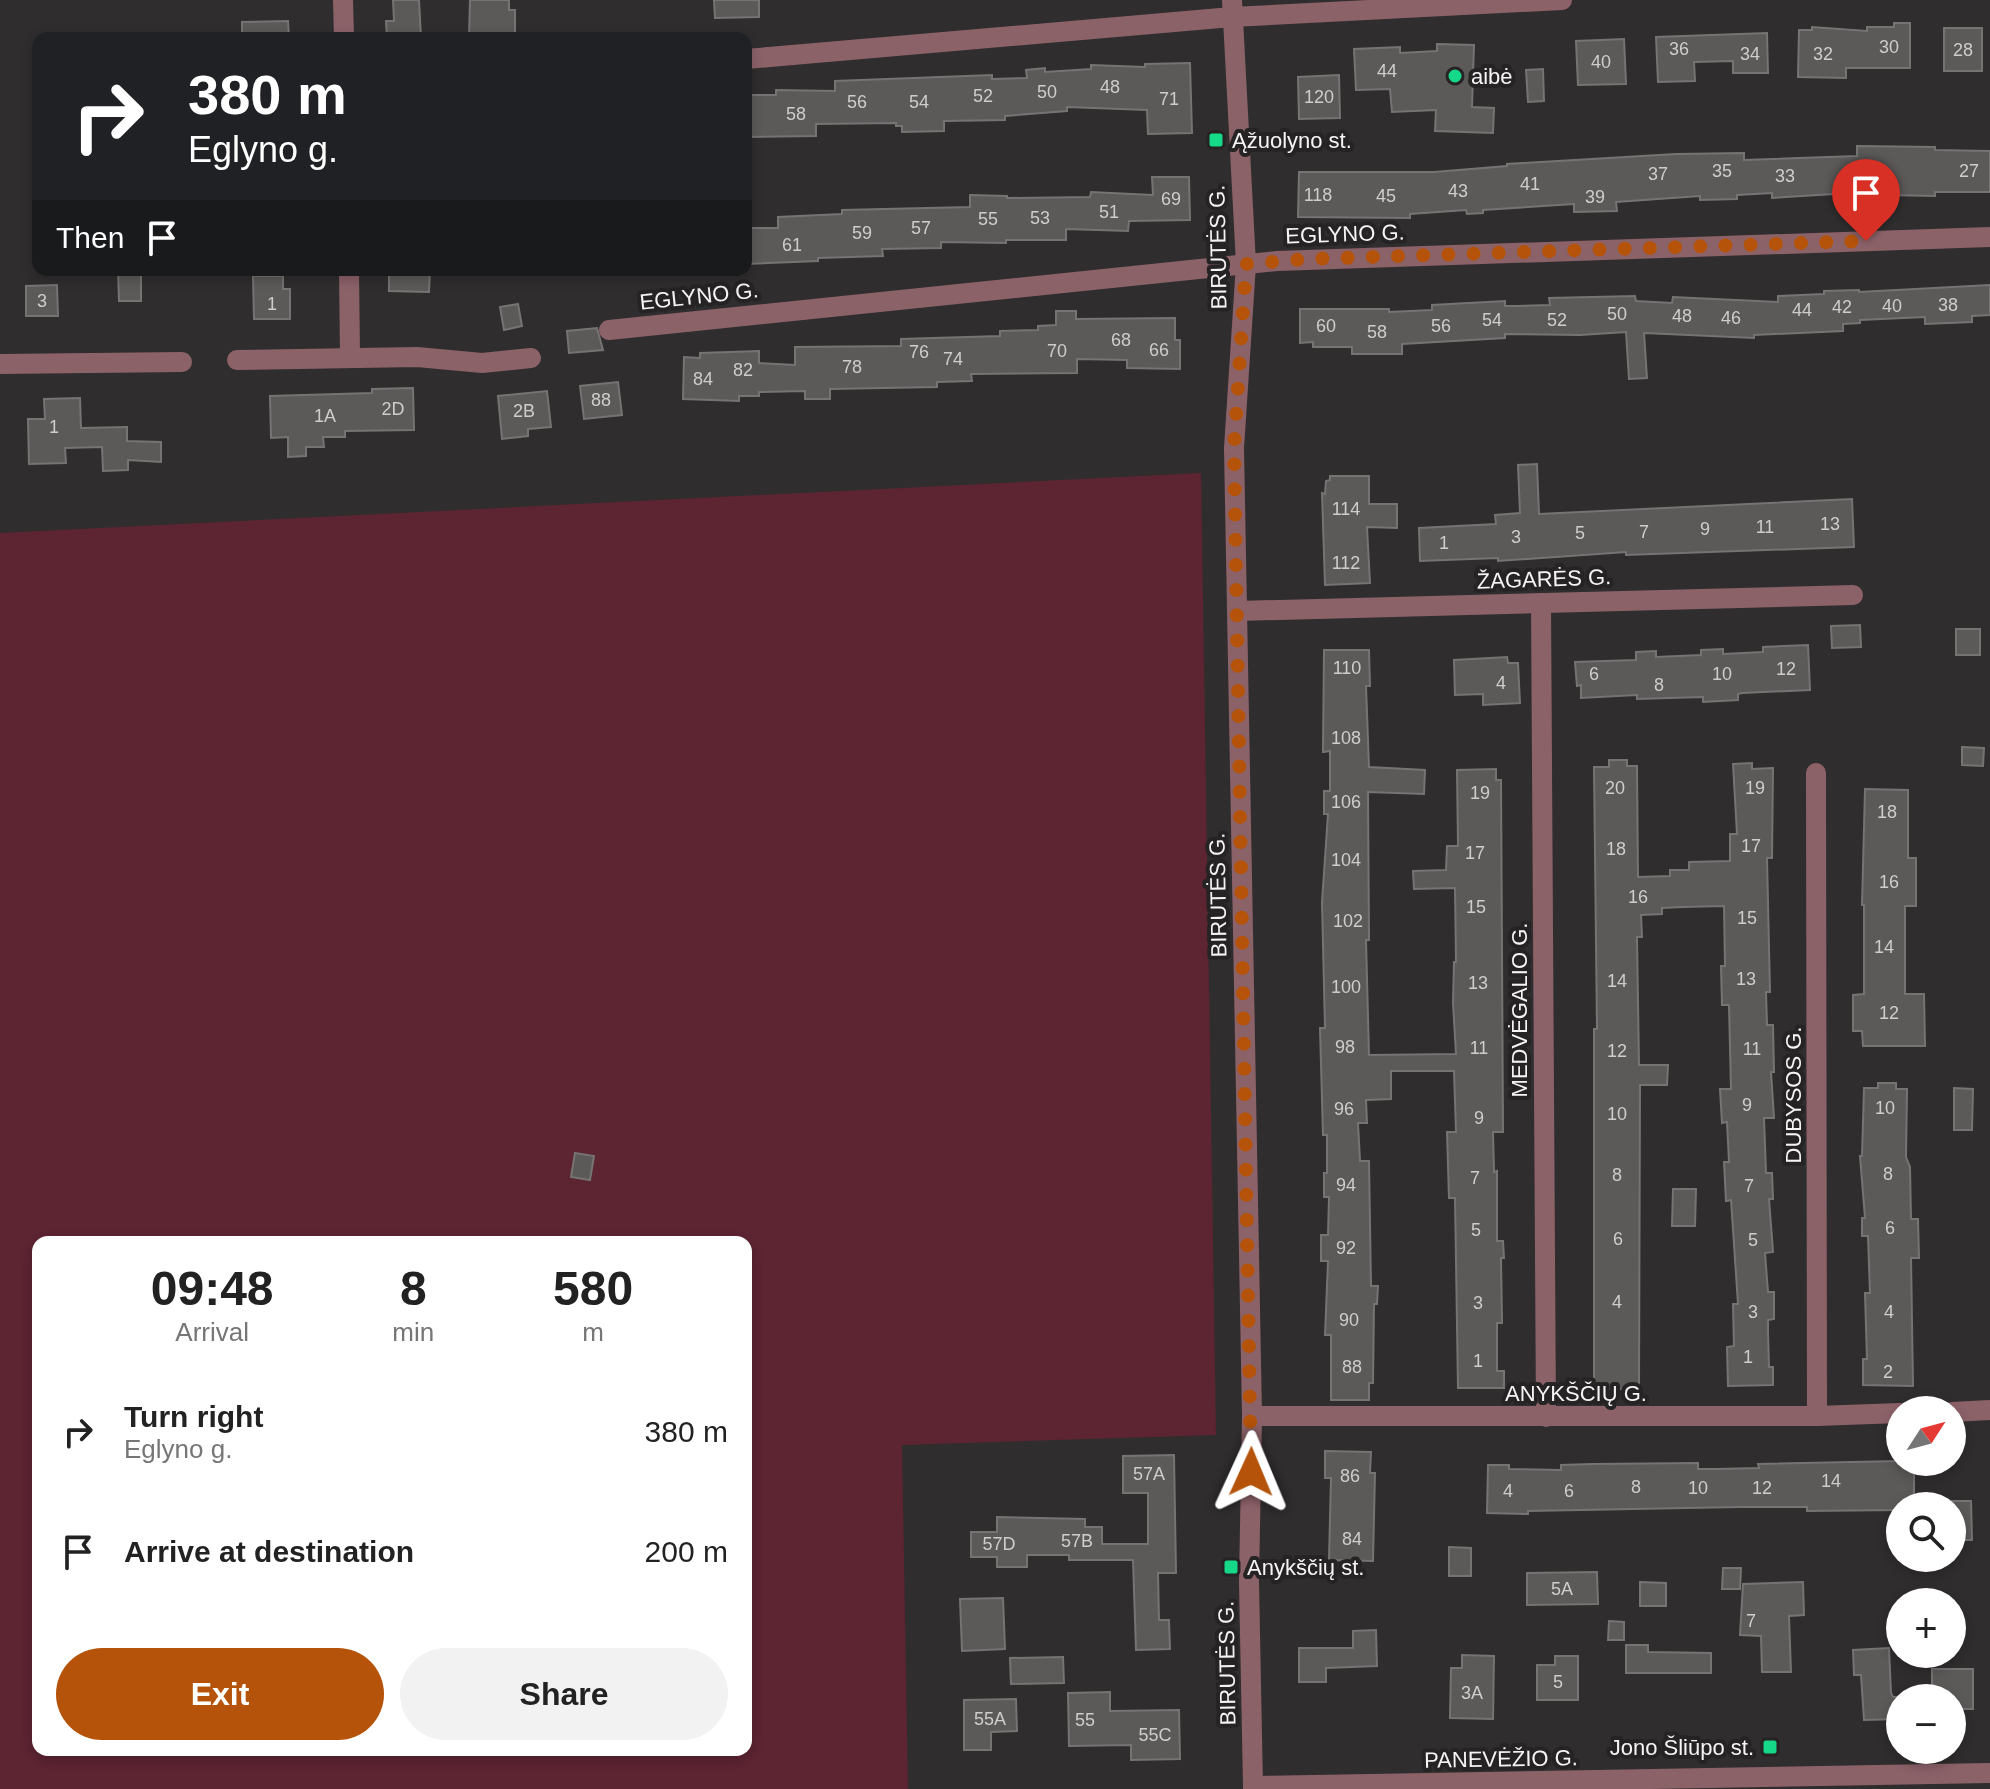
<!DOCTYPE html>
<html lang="en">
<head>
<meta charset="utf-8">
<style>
  :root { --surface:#fff; --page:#f2f2f2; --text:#222; --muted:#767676; --accent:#b45309 }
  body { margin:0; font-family:Arial,sans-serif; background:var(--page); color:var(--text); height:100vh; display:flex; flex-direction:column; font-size:30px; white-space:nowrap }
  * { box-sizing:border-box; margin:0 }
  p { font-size:26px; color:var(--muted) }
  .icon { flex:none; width:44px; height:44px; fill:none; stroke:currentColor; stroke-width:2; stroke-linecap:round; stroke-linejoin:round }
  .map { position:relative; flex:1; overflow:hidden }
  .side { position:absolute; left:32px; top:1236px; width:720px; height:520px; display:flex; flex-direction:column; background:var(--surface); border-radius:16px; box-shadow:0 4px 12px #0003 }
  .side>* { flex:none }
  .guide { position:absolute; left:32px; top:32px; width:720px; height:244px; border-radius:16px; box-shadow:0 4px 12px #0003; background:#202124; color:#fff; overflow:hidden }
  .needle { width:52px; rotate:54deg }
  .controls { position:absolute; left:1886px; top:1396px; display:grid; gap:16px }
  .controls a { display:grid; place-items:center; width:80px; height:80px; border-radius:50%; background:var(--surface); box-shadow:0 4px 12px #0003; font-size:40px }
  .pin { position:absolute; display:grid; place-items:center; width:68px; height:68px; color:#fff; margin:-82px -34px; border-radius:50% 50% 50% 0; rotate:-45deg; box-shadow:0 0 8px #0007 }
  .pin .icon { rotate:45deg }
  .me { position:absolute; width:88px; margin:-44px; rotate:1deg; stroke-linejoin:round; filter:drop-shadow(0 0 6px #0008) }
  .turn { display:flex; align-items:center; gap:28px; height:168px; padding:0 24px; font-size:36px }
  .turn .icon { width:104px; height:104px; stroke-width:2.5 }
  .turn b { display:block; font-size:56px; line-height:68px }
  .then { display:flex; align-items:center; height:76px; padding:0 24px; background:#0003; gap:16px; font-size:30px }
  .eta { display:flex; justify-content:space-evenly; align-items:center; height:136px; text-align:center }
  .eta b { font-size:48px; font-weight:700; line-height:56px }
  .button { display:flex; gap:16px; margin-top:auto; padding:16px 24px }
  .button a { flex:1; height:92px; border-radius:48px; background:var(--accent); color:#fff; font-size:32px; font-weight:700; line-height:92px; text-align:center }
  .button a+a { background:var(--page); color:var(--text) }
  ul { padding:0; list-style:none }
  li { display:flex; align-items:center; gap:24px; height:120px; padding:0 24px }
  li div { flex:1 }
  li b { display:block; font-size:30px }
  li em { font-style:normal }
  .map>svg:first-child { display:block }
  .green { fill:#5d2432; fill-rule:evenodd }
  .building { fill:#5c5959; stroke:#767373; stroke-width:2 }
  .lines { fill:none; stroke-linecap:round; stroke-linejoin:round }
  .minor { stroke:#8c6269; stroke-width:20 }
  .tertiary { stroke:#8c6269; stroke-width:20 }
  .route { stroke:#b45309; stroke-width:14; stroke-dasharray:0 25.2 }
  .poi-dot { fill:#15d989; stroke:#262324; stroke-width:3 }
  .labels { text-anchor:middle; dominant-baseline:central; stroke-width:8; stroke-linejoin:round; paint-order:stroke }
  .number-label { font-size:18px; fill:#cfcccc }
  .poi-label { font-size:22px; fill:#f5f3f3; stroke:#262324; text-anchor:start }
  .street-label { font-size:22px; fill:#f5f3f3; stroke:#262324 }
</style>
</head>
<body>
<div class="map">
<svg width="1990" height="1789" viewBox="0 0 1990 1789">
  <rect width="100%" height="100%" fill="#302d2e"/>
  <path class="green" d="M1201,473L1216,1435L902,1445L908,1789H0V533ZM38,1242H746V1750H38Z"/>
  <g class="building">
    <polygon points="393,0 419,0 421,38 387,38 386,21 394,21"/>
    <polygon points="470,0 509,0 509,10 515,10 515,37 469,38"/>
    <polygon points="714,0 759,0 759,17 715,18"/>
    <polygon points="288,21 289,38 242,38 242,22"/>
    <polygon points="1894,23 1910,23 1910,68 1846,68 1846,78 1798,77 1799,30 1812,30 1812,27 1867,31 1867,27 1894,27"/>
    <rect x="1944" y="28" width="38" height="43"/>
    <polygon points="1767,33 1768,73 1733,73 1733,61 1694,62 1695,81 1658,82 1656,37"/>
    <polygon points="1624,39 1626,84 1578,85 1576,41"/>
    <polygon points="1437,44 1474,45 1472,107 1494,108 1493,133 1435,131 1436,110 1392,112 1390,89 1356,90 1354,49 1400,47 1400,53 1437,51"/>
    <polygon points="1190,63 1192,133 1148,134 1147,110 1067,107 1067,111 1005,116 1005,120 944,121 944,131 902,132 902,126 896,126 896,123 816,124 816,136 746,137 746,95 776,95 776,90 835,91 835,81 992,75 992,79 1027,78 1026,70 1045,68 1045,72 1091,69 1091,65 1145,67 1145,64"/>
    <polygon points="1543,69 1544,101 1528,102 1526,70"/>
    <polygon points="1339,75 1340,118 1299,119 1298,77"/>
    <polygon points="1857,146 1935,147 1935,150 1990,151 1990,192 1935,192 1935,196 1834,194 1772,198 1772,193 1737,195 1737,199 1700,200 1700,196 1616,202 1617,211 1574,212 1574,204 1483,210 1483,213 1467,214 1466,210 1410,214 1410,218 1298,217 1299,172 1434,172 1507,166 1507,164 1676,154 1744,153 1744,160 1857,156"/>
    <polygon points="1152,177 1189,177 1190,220 1129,221 1128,231 1066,229 1066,240 1006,240 1006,243 941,242 941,248 882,249 883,256 818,258 818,261 746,264 746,228 778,228 778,217 842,214 842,210 970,207 970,195 1007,196 1007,198 1090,197 1091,192 1153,195"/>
    <polygon points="118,270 141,270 141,301 119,301"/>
    <polygon points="389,270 430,270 429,292 389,291"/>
    <polygon points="253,276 283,276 283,289 290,289 290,319 254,319"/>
    <polygon points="57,285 58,316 26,316 26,286"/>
    <polygon points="1990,285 1990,315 1972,316 1972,322 1925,324 1925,317 1860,320 1860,323 1843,324 1843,331 1754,335 1754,338 1644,333 1647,378 1629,379 1626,332 1580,335 1505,334 1505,338 1402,344 1402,354 1352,354 1352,347 1313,347 1313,342 1300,343 1300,309 1389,309 1389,312 1432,310 1432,305 1505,301 1505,306 1517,306 1550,305 1549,298 1635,296 1636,301 1672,303 1673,297 1778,302 1778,296 1824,294 1824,291 1859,290 1859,292"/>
    <polygon points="518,304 522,326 504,330 500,307"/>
    <polygon points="1056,311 1076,311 1076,319 1175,318 1175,340 1180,340 1180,369 1127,368 1127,360 1077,359 1077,373 971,374 972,381 937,382 937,387 830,389 830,399 805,399 805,391 759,392 759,396 739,396 739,401 683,399 684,357 700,358 700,353 759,351 759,363 795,365 795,347 901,346 901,339 1000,336 1000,331 1038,330 1038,326 1056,325"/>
    <polygon points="597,328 603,350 569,353 567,331"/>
    <polygon points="618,382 622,415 584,419 580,386"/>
    <polygon points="413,388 414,430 345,431 345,437 323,437 324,447 306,447 306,456 288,457 288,437 271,438 270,396 372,393 372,389"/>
    <polygon points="547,391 551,427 528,429 528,436 502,439 498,396"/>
    <polygon points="80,398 81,428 127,427 127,441 161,442 161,462 128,460 128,470 103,471 102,447 65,448 66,463 29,464 28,419 45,419 44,399"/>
    <polygon points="1537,464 1539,514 1852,499 1854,547 1626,555 1626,552 1498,561 1498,558 1420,561 1419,528 1496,524 1495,515 1520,513 1518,465"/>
    <polygon points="1330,476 1369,476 1369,504 1397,504 1397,528 1367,527 1370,583 1325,585 1322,493 1325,494 1326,481 1330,480"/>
    <polygon points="1860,625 1861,647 1832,648 1831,626"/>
    <rect x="1956" y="629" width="24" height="26"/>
    <polygon points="1808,645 1810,690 1742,693 1738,694 1738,700 1703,702 1703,697 1637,699 1637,695 1581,698 1581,685 1577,686 1575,662 1636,660 1636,652 1656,651 1656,657 1701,655 1701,650 1723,649 1723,654 1763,652 1763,647"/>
    <polygon points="1324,650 1369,650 1370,686 1366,686 1369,767 1425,770 1424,794 1368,792 1369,940 1366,940 1369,1055 1456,1054 1453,1003 1454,962 1456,962 1455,888 1414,889 1413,871 1446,870 1447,846 1458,846 1457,770 1496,769 1496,780 1501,780 1503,1132 1493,1132 1494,1172 1497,1171 1497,1241 1503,1241 1504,1258 1501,1258 1502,1323 1497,1323 1497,1371 1504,1371 1504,1388 1458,1388 1455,1198 1449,1198 1447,1132 1456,1132 1454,1071 1391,1071 1391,1099 1366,1100 1367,1123 1358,1123 1360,1161 1369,1161 1371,1286 1378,1286 1377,1304 1374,1304 1373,1383 1369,1383 1369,1400 1331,1400 1331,1335 1325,1335 1328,1261 1321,1261 1321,1235 1328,1235 1329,1197 1324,1197 1324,1173 1327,1173 1327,1135 1323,1135 1320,1028 1325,1028 1322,902 1328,814 1324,814 1324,791 1330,791 1330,751 1323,752"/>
    <polygon points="1507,657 1508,663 1518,663 1520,703 1483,705 1483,694 1455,695 1454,660"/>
    <polygon points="1962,747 1984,748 1983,766 1962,765"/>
    <polygon points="1609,760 1627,760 1627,766 1637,766 1638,877 1670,876 1670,870 1689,870 1689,862 1730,861 1730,834 1737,834 1733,764 1752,763 1752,769 1773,768 1772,858 1767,858 1770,992 1766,992 1767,1025 1773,1025 1774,1072 1771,1072 1774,1118 1764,1118 1766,1173 1772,1173 1773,1199 1769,1199 1773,1252 1765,1253 1768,1292 1774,1292 1774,1319 1768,1320 1768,1332 1769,1367 1773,1367 1773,1385 1728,1386 1727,1347 1734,1346 1733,1304 1738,1304 1731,1200 1726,1201 1724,1162 1729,1162 1727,1122 1722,1123 1720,1089 1731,1089 1729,1005 1722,1005 1721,966 1725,966 1724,906 1683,907 1662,908 1662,914 1641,915 1642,937 1637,937 1639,1065 1668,1065 1667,1085 1640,1085 1639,1389 1594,1389 1594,1029 1597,1029 1594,767 1609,767"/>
    <polygon points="1865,789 1908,790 1908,858 1916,858 1916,906 1905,906 1905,994 1924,994 1925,1046 1863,1046 1862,1031 1853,1031 1853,995 1864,994 1864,905 1862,905"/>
    <polygon points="1878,1083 1896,1083 1896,1089 1907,1089 1906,1157 1910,1167 1911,1219 1918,1219 1919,1258 1911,1258 1913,1386 1863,1385 1863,1359 1867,1359 1865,1293 1870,1293 1868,1236 1862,1236 1862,1218 1865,1218 1860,1156 1862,1156 1864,1088 1878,1088"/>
    <polygon points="1954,1088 1973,1089 1972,1130 1954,1130"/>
    <polygon points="575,1153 594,1156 590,1180 571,1177"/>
    <polygon points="1673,1189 1696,1189 1695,1226 1672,1226"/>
    <polygon points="1325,1451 1371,1452 1370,1473 1375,1473 1373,1561 1329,1560 1331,1478 1325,1478"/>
    <polygon points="1174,1455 1176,1573 1158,1573 1159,1620 1169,1620 1170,1649 1136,1650 1133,1560 1069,1560 1069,1555 1027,1555 1027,1567 997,1567 997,1557 971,1557 971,1532 997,1532 997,1517 1085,1519 1085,1527 1102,1527 1102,1544 1148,1544 1148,1493 1123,1493 1123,1456"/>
    <polygon points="1900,1461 1902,1465 1914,1465 1914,1506 1900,1506 1900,1510 1807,1511 1807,1507 1740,1507 1528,1511 1528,1514 1487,1513 1488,1465 1509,1465 1509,1469 1561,1470 1561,1465 1592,1464 1698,1463 1698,1469 1717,1469 1759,1468 1758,1464"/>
    <polygon points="1952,1501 1971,1501 1972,1540 1952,1540"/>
    <polygon points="1449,1547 1471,1548 1471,1576 1449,1576"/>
    <polygon points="1723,1568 1741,1568 1740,1589 1722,1589"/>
    <polygon points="1597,1572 1598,1604 1527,1605 1527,1573"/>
    <polygon points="1640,1582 1666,1583 1666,1606 1640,1606"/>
    <polygon points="1803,1582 1804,1615 1789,1616 1791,1672 1762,1672 1761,1636 1740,1635 1743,1584"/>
    <polygon points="1003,1598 1005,1649 962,1651 960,1599"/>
    <polygon points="1609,1621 1624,1622 1624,1640 1608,1640"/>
    <polygon points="1376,1630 1377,1666 1326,1668 1326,1682 1299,1682 1299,1648 1353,1648 1353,1631"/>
    <polygon points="1626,1645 1648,1645 1648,1652 1711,1653 1711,1673 1626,1673"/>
    <polygon points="1889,1648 1891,1693 1893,1697 1900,1697 1900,1719 1864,1720 1861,1675 1854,1675 1853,1650"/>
    <polygon points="1462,1655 1494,1656 1493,1719 1450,1718 1451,1668 1462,1668"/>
    <polygon points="1555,1656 1578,1656 1578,1700 1537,1700 1537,1665 1555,1665"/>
    <polygon points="1063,1657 1064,1683 1011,1684 1010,1658"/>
    <polygon points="1932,1669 1973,1669 1973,1709 1952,1709 1952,1698 1932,1698"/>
    <polygon points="1110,1692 1110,1711 1179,1710 1180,1759 1131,1760 1131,1745 1069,1746 1068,1693"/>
    <polygon points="1016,1699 1017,1731 991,1732 991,1750 964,1750 964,1700"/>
  </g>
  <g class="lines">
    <g class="minor">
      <polyline points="343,0 344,38"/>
      <polyline points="1232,0 1246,264 1234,448 1252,1416 1249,1582 1253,1786"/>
      <polyline points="746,59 1232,17 1562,0"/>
      <polyline points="349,270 350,356"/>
      <polyline points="609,330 1277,261 1990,237"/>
      <polyline points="237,360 417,357 482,363 531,358"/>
      <polyline points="0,364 182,362"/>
      <polyline points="1541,603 1546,1417"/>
      <polyline points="1237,611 1853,595"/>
      <polyline points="1816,773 1817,1416"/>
      <polyline points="1952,1412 1990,1410"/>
      <polyline points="1252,1416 1817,1416 1900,1413"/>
    </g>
    <polyline class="tertiary" points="1253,1789 1253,1786 1990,1773"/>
  </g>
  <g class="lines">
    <polyline class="route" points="1251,1472 1234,448 1246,264 1308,259 1866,241"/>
  </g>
  <g class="poi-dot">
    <circle cx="1455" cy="76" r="8"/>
    <rect x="1208" y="132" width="16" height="16" rx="4"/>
    <rect x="1223" y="1559" width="16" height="16" rx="4"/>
    <rect x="1762" y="1739" width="16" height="16" rx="4"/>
  </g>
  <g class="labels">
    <g class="number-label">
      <text x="1889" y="47">30</text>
      <text x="1679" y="49">36</text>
      <text x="1963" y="50">28</text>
      <text x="1750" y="54">34</text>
      <text x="1823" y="54">32</text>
      <text x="1601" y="62">40</text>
      <text x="1387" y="71">44</text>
      <text x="1110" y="87">48</text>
      <text x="1047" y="92">50</text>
      <text x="983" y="96">52</text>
      <text x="1319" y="97">120</text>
      <text x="1169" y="99">71</text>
      <text x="857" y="102">56</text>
      <text x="919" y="102">54</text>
      <text x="796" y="114">58</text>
      <text x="1722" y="171">35</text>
      <text x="1969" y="171">27</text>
      <text x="1658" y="174">37</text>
      <text x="1785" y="176">33</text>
      <text x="1530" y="184">41</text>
      <text x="1458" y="191">43</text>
      <text x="1318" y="195">118</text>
      <text x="1386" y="196">45</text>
      <text x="1595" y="197">39</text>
      <text x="1171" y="199">69</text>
      <text x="1109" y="212">51</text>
      <text x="1040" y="218">53</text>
      <text x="988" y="219">55</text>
      <text x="921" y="228">57</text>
      <text x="862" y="233">59</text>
      <text x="792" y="245">61</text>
      <text x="42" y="301">3</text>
      <text x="272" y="304">1</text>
      <text x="1948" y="305">38</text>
      <text x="1892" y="306">40</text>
      <text x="1842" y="307">42</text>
      <text x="1802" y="310">44</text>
      <text x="1617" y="314">50</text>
      <text x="1682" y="316">48</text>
      <text x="1731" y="318">46</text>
      <text x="1492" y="320">54</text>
      <text x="1557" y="320">52</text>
      <text x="1326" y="326">60</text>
      <text x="1441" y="326">56</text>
      <text x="1377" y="332">58</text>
      <text x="1121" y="340">68</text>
      <text x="1159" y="350">66</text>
      <text x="1057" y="351">70</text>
      <text x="919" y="352">76</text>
      <text x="953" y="359">74</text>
      <text x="852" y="367">78</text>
      <text x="743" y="370">82</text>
      <text x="703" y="379">84</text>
      <text x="601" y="400">88</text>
      <text x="393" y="409">2D</text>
      <text x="524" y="411">2B</text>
      <text x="325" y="416">1A</text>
      <text x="54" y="427">1</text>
      <text x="1346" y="509">114</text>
      <text x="1830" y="524">13</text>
      <text x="1765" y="527">11</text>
      <text x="1705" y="529">9</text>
      <text x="1644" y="532">7</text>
      <text x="1580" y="533">5</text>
      <text x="1516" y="537">3</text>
      <text x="1444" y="543">1</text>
      <text x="1346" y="563">112</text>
      <text x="1347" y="668">110</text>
      <text x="1786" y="669">12</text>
      <text x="1594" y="674">6</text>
      <text x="1722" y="674">10</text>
      <text x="1501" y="683">4</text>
      <text x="1659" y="685">8</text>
      <text x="1346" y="738">108</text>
      <text x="1615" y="788">20</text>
      <text x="1755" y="788">19</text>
      <text x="1480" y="793">19</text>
      <text x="1346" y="802">106</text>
      <text x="1887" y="812">18</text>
      <text x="1751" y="846">17</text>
      <text x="1616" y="849">18</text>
      <text x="1475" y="853">17</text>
      <text x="1346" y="860">104</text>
      <text x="1889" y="882">16</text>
      <text x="1638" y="897">16</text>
      <text x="1476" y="907">15</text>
      <text x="1747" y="918">15</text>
      <text x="1348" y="921">102</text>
      <text x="1884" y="947">14</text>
      <text x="1746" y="979">13</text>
      <text x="1617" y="981">14</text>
      <text x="1478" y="983">13</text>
      <text x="1346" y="987">100</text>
      <text x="1889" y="1013">12</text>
      <text x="1345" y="1047">98</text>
      <text x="1479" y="1048">11</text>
      <text x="1752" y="1049">11</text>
      <text x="1617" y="1051">12</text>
      <text x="1747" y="1105">9</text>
      <text x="1885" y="1108">10</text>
      <text x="1344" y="1109">96</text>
      <text x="1617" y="1114">10</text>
      <text x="1479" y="1118">9</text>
      <text x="1888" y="1174">8</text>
      <text x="1617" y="1175">8</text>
      <text x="1475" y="1178">7</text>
      <text x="1346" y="1185">94</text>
      <text x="1749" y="1186">7</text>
      <text x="1890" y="1228">6</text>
      <text x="1476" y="1230">5</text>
      <text x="1618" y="1239">6</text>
      <text x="1753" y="1240">5</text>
      <text x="1346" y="1248">92</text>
      <text x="1617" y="1302">4</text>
      <text x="1478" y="1303">3</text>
      <text x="1753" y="1312">3</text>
      <text x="1889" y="1312">4</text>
      <text x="1349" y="1320">90</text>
      <text x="1748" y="1357">1</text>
      <text x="1478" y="1361">1</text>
      <text x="1352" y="1367">88</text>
      <text x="1888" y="1372">2</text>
      <text x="1149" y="1474">57A</text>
      <text x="1350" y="1476">86</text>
      <text x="1831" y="1481">14</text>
      <text x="1636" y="1487">8</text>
      <text x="1698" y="1488">10</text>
      <text x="1762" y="1488">12</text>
      <text x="1508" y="1491">4</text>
      <text x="1569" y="1491">6</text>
      <text x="1352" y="1539">84</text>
      <text x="1077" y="1541">57B</text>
      <text x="999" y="1544">57D</text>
      <text x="1562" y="1589">5A</text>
      <text x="1751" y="1621">7</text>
      <text x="1558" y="1682">5</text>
      <text x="1472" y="1693">3A</text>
      <text x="990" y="1719">55A</text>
      <text x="1085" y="1720">55</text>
      <text x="1155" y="1735">55C</text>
    </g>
    <g class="poi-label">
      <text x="1471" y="76">aibė</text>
      <text x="1232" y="140">Ąžuolyno st.</text>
      <text x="1247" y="1567">Anykščių st.</text>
      <text x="1754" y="1747" text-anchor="end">Jono Šliūpo st.</text>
    </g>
    <g class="street-label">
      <text transform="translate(1345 234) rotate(-2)">EGLYNO G.</text>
      <text transform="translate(1218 247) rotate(-91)">BIRUTĖS G.</text>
      <text transform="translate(699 296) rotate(-6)">EGLYNO G.</text>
      <text transform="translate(1544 579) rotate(-2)">ŽAGARĖS G.</text>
      <text transform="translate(1218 895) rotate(-91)">BIRUTĖS G.</text>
      <text transform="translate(1519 1010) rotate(-90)">MEDVĖGALIO G.</text>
      <text transform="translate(1793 1095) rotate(-90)">DUBYSOS G.</text>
      <text x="1576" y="1393">ANYKŠČIŲ G.</text>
      <text transform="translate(1227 1663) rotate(-91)">BIRUTĖS G.</text>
      <text transform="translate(1501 1759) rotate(-1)">PANEVĖŽIO G.</text>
    </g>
  </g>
</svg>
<div class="controls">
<a><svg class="needle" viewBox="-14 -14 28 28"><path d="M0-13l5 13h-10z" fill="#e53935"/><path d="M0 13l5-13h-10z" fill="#767676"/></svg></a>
<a><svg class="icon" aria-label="search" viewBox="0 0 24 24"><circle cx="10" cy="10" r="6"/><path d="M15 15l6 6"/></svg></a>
<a>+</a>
<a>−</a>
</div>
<div class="pin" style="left:1866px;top:241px;background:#d93025"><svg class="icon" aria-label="arrive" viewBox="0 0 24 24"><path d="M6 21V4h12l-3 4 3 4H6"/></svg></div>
<svg class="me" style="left:1251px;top:1472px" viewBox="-20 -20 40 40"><path d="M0-17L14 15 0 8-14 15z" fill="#b45309" stroke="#fff" stroke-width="4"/></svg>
<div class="guide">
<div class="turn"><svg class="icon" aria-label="right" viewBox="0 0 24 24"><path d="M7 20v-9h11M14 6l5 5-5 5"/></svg><div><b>380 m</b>Eglyno g.</div></div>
<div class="then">Then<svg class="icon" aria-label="arrive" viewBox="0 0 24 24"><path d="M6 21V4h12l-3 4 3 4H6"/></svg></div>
</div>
<section class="side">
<div class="eta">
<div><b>09:48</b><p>Arrival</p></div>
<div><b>8</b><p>min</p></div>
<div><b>580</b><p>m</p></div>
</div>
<ul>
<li><svg class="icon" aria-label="right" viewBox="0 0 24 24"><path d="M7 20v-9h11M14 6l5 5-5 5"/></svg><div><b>Turn right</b><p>Eglyno g.</p></div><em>380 m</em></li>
<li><svg class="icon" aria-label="arrive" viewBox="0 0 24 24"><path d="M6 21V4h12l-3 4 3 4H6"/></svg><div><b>Arrive at destination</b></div><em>200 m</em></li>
</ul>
<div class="button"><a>Exit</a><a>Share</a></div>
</section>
</div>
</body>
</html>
